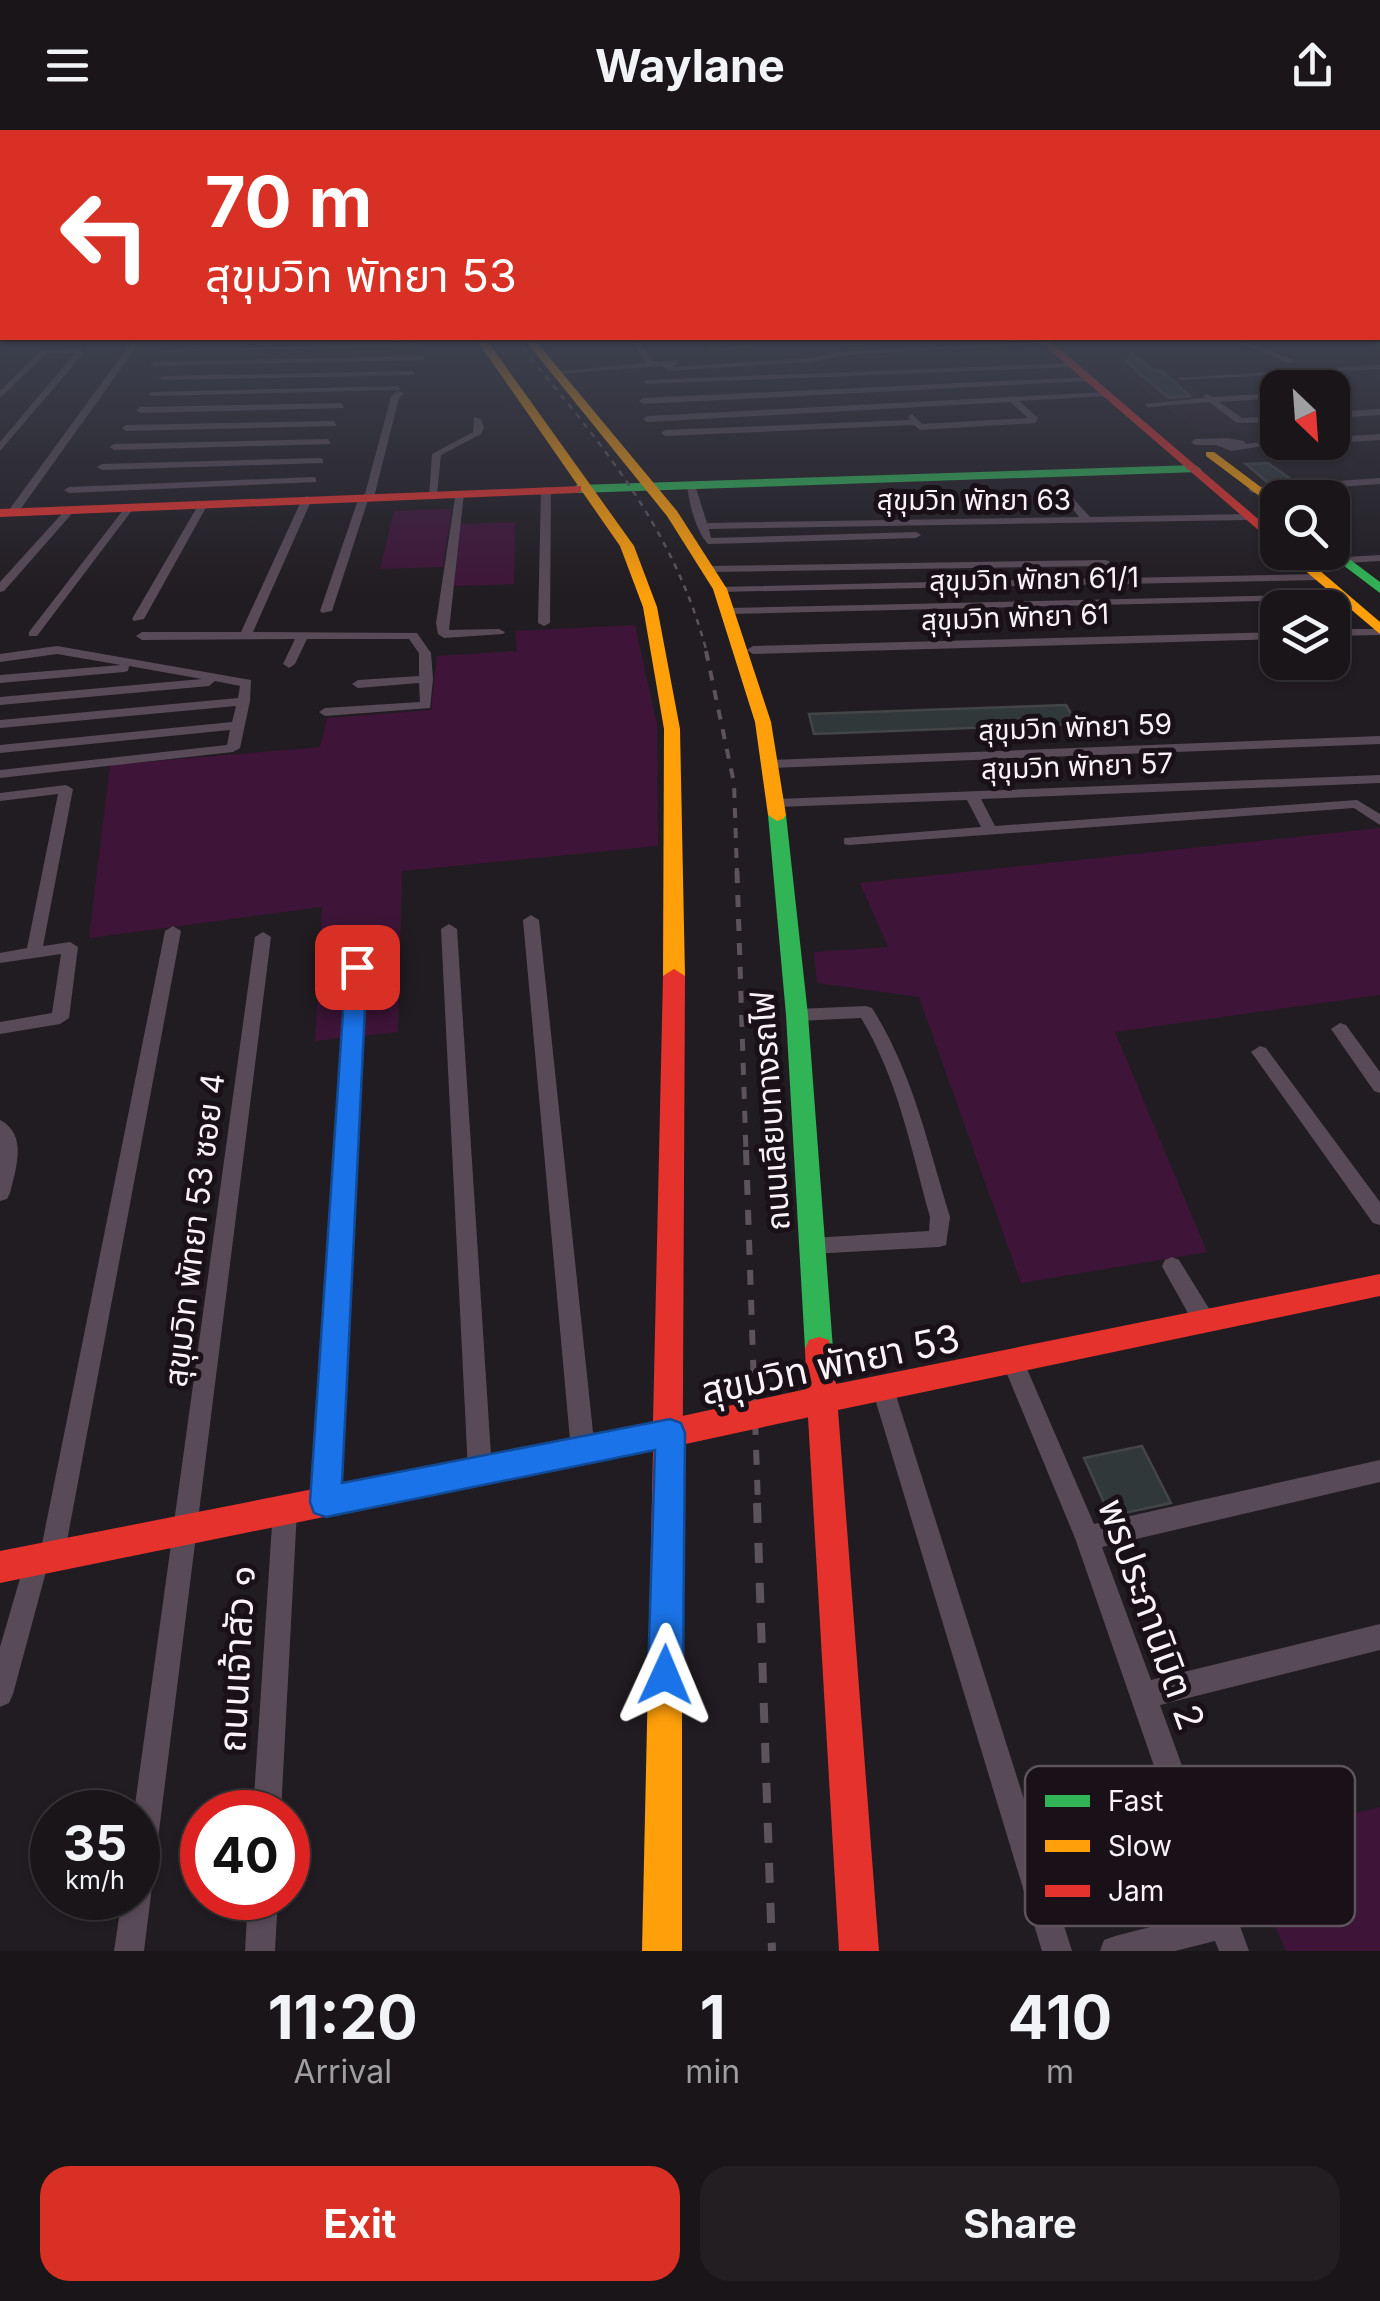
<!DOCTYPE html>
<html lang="en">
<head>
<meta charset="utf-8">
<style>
  :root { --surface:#191519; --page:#221e22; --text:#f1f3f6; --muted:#9f9fa2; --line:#373438; --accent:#d93025 }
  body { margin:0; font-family:Inter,"Noto Sans Thai",sans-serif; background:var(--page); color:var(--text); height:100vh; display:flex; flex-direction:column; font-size:38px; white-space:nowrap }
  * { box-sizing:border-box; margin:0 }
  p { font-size:32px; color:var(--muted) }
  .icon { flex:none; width:55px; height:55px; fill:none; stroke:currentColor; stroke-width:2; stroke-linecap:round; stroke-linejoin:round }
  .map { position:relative; height:1821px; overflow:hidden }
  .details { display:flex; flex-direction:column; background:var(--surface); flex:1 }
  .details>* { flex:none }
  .banner { position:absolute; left:0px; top:0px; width:1380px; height:210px; box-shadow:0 2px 8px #0004,0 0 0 2px var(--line); background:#d93025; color:#fff; overflow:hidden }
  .needle { width:65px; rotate:155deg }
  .controls { position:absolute; left:1260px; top:240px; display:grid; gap:20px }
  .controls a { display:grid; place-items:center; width:90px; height:90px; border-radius:20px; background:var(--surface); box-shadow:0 2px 8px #0004,0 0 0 2px var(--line); font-size:50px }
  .speed { position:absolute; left:30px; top:1660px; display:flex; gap:20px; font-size:50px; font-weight:700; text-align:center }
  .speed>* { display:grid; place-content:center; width:130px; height:130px; border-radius:50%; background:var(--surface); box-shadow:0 2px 8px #0004,0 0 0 2px var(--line); line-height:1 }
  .speed small { font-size:25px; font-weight:400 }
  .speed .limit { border:15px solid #d22; background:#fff; color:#111 }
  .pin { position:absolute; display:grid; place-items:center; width:85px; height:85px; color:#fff; margin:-42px; border-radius:20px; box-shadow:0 5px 15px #0006 }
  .me { position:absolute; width:110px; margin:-55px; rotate:1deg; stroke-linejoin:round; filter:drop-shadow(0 0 8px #0008) }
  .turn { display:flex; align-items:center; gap:35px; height:210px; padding:0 40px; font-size:45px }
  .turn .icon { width:130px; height:130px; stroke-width:2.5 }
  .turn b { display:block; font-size:70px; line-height:85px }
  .eta { display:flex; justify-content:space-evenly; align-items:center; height:170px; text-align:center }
  .eta b { font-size:60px; font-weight:700; line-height:70px }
  .button { display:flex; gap:20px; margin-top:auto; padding:20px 40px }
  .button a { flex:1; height:115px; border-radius:30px; background:var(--accent); color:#fff; font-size:40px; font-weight:700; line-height:115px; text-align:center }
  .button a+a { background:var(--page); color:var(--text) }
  header { display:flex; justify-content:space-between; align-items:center; height:130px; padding:0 40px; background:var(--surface); font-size:45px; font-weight:700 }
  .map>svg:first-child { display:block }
  .built { fill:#2b1e29 }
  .green { fill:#3e1538 }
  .building { fill:#30383a; stroke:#434547; stroke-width:2.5 }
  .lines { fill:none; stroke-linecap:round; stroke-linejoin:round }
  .street { fill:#594a57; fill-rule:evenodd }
  .fast { fill:#30b455; fill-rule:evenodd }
  .slow { fill:#ff9f0a; fill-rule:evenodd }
  .jam { fill:#e5322d; fill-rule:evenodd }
  .rail-far4 { stroke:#5c535c; stroke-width:2.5; stroke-dasharray:6 6; stroke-linecap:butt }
  .rail-far3 { stroke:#5c535c; stroke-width:4; stroke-dasharray:10 10; stroke-linecap:butt }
  .rail-far2 { stroke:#5c535c; stroke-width:5; stroke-dasharray:12 12; stroke-linecap:butt }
  .rail-far1 { stroke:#5c535c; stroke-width:6; stroke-dasharray:15 15; stroke-linecap:butt }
  .rail { stroke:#5c535c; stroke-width:8; stroke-dasharray:20 20; stroke-linecap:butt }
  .jam-bridge { stroke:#e5322d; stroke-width:28 }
  .route { fill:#1a73e8; stroke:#114b97; stroke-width:2.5 }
  .labels { text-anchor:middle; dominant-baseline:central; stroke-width:10; stroke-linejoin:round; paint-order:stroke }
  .far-street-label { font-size:28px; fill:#f9f2f7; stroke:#1a1018 }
  .street-label { font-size:32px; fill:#f9f2f7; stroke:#1a1018 }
  .near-street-label { font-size:38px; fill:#f9f2f7; stroke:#1a1018 }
  .key { fill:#1a1018; stroke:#5d545b; stroke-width:2.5 }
  .key-label { font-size:28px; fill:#f9f2f7 }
</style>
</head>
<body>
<header><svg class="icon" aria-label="menu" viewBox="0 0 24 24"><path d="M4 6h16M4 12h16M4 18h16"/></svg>Waylane<svg class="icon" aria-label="share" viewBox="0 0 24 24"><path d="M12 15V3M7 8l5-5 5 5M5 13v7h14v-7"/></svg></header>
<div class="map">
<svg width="1380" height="1821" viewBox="0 0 1380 1821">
  <rect width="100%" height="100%" fill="#211c21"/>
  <polygon class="built" points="1166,239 1250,301 1200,304 1121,241"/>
  <g class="green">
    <polygon points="452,379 443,437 380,439 394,381"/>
    <polygon points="515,392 514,454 454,456 460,394"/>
    <polygon points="635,495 657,595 658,716 402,741 398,902 315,911 322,777 89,808 110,635 320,617 327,588 431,580 437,526 517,521 515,501"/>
    <polygon points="1380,698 1380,865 1115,902 1207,1122 1021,1153 919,867 817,853 814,822 888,817 860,753"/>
    <polygon points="1380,1677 1380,1821 1286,1821 1239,1713"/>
  </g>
  <g class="building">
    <polygon points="1132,224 1154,240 1161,240 1190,266 1169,268 1126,232"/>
    <polygon points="1268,333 1292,350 1267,352 1246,334"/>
    <polygon points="1066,575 1077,594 814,604 809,584"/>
    <polygon points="1142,1316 1171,1373 1110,1386 1084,1328"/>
  </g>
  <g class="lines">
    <g class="street">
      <polygon points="631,209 638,209 653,232 675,231 679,233 671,237 811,228 847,221 1047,211 1051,213 847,225 811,232 669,241 662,236 558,244 554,242 646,233"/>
      <polygon points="1065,209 1098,209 1068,213"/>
      <polygon points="1229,209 1240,209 1296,231 1289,233"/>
      <polygon points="1357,209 1368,209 1380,214 1380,219"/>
      <polygon points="133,210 140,212 17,384 9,384 9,380"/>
      <polygon points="422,212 425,216 164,222 160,220"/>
      <polygon points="750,214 753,218 712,221 708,219"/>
      <polygon points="81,219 84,223 0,321 0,312 75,223 46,224 0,268 0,261 41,220"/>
      <polygon points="422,226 425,230 154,236 150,234 154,232"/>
      <polygon points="1072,233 1075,237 647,254 643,252 647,250"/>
      <polygon points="1380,235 1380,239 1181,250 1177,248"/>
      <polygon points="412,241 415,245 163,250 159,248 163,246"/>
      <polygon points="1088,247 1091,251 643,274 639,271 643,268"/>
      <polygon points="1319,253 1327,258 1317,258 1315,255"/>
      <polygon points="398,256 401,260 152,266 148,264 152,262"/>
      <polygon points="397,261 404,263 399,268 374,367 368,370 332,481 322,483 320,481 359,367 365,364 391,267"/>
      <polygon points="1106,262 1109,266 1019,271 1038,288 1035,293 920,300 914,295 665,306 661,303 665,300 910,290 908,287 912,284 922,294 1028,288 1010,272 647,292 643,289 647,286"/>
      <polygon points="1278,263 1278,268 1219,272 1242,288 1278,286 1278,292 1237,293 1209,272 1148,277 1144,274 1203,268 1206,264 1213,267"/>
      <polygon points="341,273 344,278 140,283 136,280 140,277"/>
      <polygon points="1380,279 1380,285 1332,288 1332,282"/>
      <polygon points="474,287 481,289 484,298 481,304 441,325 437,364 429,366 432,324 473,302"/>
      <polygon points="334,291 337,296 126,301 122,298 126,295"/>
      <polygon points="1380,304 1380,310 1332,313 1331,312 1332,307"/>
      <polygon points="1227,308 1244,311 1246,314 1278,310 1290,312 1231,321 1216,315 1195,315 1191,312 1195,309"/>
      <polygon points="328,309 331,314 114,320 110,317 114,314"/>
      <polygon points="320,328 323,329 323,333 102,340 97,337 102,334"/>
      <polygon points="313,347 316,348 316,352 69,363 64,360 69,357"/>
      <polygon points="1380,348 1380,354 1253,363 1248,360 1253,357"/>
      <path d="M687,353L695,355L707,393L1079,387L1065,368L1070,365L1090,387L1247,384L1252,387L1247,390L709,399L711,408L916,402L921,405L916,408L708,414C697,403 688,372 687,353Z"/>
      <polygon points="546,357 551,360 550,493 544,496 538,493 541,360"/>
      <polygon points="456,361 464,363 449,500 499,499 505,502 503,504 444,508 438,504 436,493"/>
      <polygon points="307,366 312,369 253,502 417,503 431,523 433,549 430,578 325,586 319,582 325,578 420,572 419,553 358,558 352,554 358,550 419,546 419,523 409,509 307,509 295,534 289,538 283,534 295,509 142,510 136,506 142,502 241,502 302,369"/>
      <polygon points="200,372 208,374 144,489 134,491 132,489"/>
      <polygon points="130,374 135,377 133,379 37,506 29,506 29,502 127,375"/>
      <polygon points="68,377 76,379 4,461 0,462 0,452"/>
      <polygon points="1380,425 1380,431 1346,433 1341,430 1346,427"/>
      <polygon points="1105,430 1109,431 1120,448 1317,444 1322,447 1317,450 720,462 716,461 716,457 1109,448 1102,436 708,442 703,439 708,436"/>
      <polygon points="1342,464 1346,465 1346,469 728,484 722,481 728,478"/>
      <polygon points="1332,499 1380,499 1380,505 1332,506"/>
      <polygon points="1278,502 1278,509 753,524 747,520 753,516"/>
      <polygon points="57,516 251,550 250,571 240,618 233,622 0,648 0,640 227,615 230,600 0,623 0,615 232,592 236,576 0,598 0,590 238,568 240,556 215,551 209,556 0,575 0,567 202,549 129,536 128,541 124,542 0,553 0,545 121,535 57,524 0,532 0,524"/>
      <polygon points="1380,606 1380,614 772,638 765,634 772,630"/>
      <polygon points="1380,645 1380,653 981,669 995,696 1357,670 1380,684 1380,695 1354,678 849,715 844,714 844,708 981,697 967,670 777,677 770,673 777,669"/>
      <polygon points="66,655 73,659 43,816 70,812 78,817 69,888 60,894 0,904 0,892 52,883 61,824 0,833 0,823 27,818 58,664 0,671 0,663"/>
      <polygon points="531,785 539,790 595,1321 591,1329 583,1332 575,1329 571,1321 523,790"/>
      <polygon points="449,794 457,799 492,1341 488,1349 480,1352 472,1349 468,1341 441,799"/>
      <polygon points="173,796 181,801 64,1427 61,1436 52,1439 47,1438 13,1564 9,1573 0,1577 0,1517 28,1421 37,1418 41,1419 165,801"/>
      <polygon points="263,802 271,807 144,1821 114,1821 122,1768 138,1768 138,1682 134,1682 255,807"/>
      <polygon points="357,832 365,837 338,1372 335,1380 326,1384 317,1380 314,1372 349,837"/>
      <path d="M866,876L872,878C913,943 928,1015 950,1087L946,1115L939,1117L811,1124L804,1122L801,1116L804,1110L811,1108L929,1101L930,1087C911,1019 898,949 861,888L797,891L788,885L797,879Z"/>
      <polygon points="1340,893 1346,895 1380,942 1380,963 1374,961 1331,899"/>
      <polygon points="1260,916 1266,918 1380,1072 1380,1095 1373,1093 1254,926 1251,922"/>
      <path d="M0,990C28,1004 16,1039 10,1063L7,1069L0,1071Z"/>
      <polygon points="1172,1127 1179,1130 1213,1185 1216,1192 1213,1199 1205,1201 1197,1199 1165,1142 1162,1136 1165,1130"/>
      <polygon points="1013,1222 1021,1225 1094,1394 1380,1330 1380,1352 1102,1417 1151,1550 1380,1494 1380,1520 1160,1575 1249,1821 1219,1821 1215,1811 1175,1821 1100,1821 1104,1810 1115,1806 1205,1783 1075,1408 1002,1232 1005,1225"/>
      <polygon points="883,1249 891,1252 894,1259 1072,1821 1042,1821 872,1259 875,1252"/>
      <polygon points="285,1368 294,1372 297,1380 281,1682 253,1682 273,1380 276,1372"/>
      <polygon points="248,1768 278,1768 275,1821 245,1821"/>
    </g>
    <g class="fast">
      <polygon points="1195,335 1201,339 1199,342 577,363 571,359 577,355"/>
      <polygon points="1332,416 1380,452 1380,463 1327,423 1332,422"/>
      <polygon points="777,679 786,685 808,885 833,1219 829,1228 819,1231 809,1228 805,1219 786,885 768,685"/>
    </g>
    <g class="slow">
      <polygon points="476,209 486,209 634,416 657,477 680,599 685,846 682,851 666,851 663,846 664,599 643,477 620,416"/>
      <polygon points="524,209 534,209 677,381 727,459 771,592 786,685 783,689 777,691 768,685 755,592 713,459 667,386"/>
      <polygon points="1206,322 1214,322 1278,370 1278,380 1206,326"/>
      <polygon points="1283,422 1298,422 1380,492 1380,504"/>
      <polygon points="666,1444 678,1448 682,1460 682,1821 642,1821 650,1460 654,1448"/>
    </g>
    <g class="jam">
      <polygon points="1037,209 1048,209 1278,406 1278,417"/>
      <polygon points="581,356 581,362 577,363 0,387 0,379"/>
      <polygon points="674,839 685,846 682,1460 678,1472 666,1476 654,1472 650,1460 653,1320 0,1453 0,1421 653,1292 663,846"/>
      <polygon points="1380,1144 1380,1166 838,1280 879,1821 839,1821 807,1270 805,1219 809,1210 819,1207 829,1210 836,1254"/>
    </g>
    <path class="rail-far4" d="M515,209C597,309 673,394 707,523"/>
    <polyline class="rail-far3" points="706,521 734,653 737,744"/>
    <polyline class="rail-far2" points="737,741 746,1023"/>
    <polyline class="rail-far1" points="746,1020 758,1376"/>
    <polyline class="rail" points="757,1373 772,1821"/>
    <polyline class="jam-bridge" points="670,1303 822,1270"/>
  </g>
  <linearGradient id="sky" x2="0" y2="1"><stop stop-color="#120f12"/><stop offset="0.45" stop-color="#3d404e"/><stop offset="1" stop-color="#3d404e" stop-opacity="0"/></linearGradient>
  <rect width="1380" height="464" fill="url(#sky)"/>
  <polygon class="route" points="357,830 367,837 342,1353 670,1289 681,1293 685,1303 683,1545 677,1557 665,1563 653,1557 648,1545 655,1320 326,1387 314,1383 310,1372 346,837"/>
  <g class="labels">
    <g class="far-street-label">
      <text x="974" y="370">สุขุมวิท พัทยา 63</text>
      <text transform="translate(1034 449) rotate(-1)">สุขุมวิท พัทยา 61/1</text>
      <text transform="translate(1015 487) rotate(-2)">สุขุมวิท พัทยา 61</text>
      <text transform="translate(1075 597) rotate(-2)">สุขุมวิท พัทยา 59</text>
      <text transform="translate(1077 636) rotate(-2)">สุขุมวิท พัทยา 57</text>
    </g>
    <g class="street-label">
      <text transform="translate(770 981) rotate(-94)">ถนนเลียบทางรถไฟ</text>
      <text transform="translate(194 1100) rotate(-83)">สุขุมวิท พัทยา 53 ซอย 4</text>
    </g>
    <g class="near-street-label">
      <text transform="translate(830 1234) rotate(-12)">สุขุมวิท พัทยา 53</text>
      <text transform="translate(1152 1484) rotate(70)">พรประภานิมิต 2</text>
      <text transform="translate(236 1529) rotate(-87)">ถนนเจ้าสัว ๑</text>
    </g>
  </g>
  <rect x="1025" y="1636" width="330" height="160" rx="15" class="key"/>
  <rect x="1045" y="1665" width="45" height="12" fill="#30b455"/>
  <rect x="1045" y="1710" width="45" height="12" fill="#ff9f0a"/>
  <rect x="1045" y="1755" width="45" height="12" fill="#e5322d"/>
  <g class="key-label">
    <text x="1108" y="1681">Fast</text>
    <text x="1108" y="1726">Slow</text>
    <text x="1108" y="1771">Jam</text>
  </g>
</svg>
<div class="controls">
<a><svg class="needle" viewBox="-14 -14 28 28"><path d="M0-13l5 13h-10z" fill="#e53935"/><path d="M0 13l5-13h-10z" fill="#9f9fa2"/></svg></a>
<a><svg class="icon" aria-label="search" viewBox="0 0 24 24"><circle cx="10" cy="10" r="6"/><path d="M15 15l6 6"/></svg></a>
<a><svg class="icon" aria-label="layers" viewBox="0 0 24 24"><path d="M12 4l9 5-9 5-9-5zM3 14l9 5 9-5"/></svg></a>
</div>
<div class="speed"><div>35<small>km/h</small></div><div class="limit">40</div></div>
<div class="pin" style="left:357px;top:837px;background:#d93025"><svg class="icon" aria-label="arrive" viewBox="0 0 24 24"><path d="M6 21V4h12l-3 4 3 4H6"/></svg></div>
<svg class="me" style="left:665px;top:1545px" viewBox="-20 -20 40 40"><path d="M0-17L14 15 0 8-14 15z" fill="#1a73e8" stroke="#fff" stroke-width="4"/></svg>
<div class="banner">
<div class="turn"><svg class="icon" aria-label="left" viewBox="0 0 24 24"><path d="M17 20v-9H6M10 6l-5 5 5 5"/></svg><div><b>70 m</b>สุขุมวิท พัทยา 53</div></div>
</div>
</div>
<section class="details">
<div class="eta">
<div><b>11:20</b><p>Arrival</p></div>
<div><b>1</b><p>min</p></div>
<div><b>410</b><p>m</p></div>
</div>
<div class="button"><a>Exit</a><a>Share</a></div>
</section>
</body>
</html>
